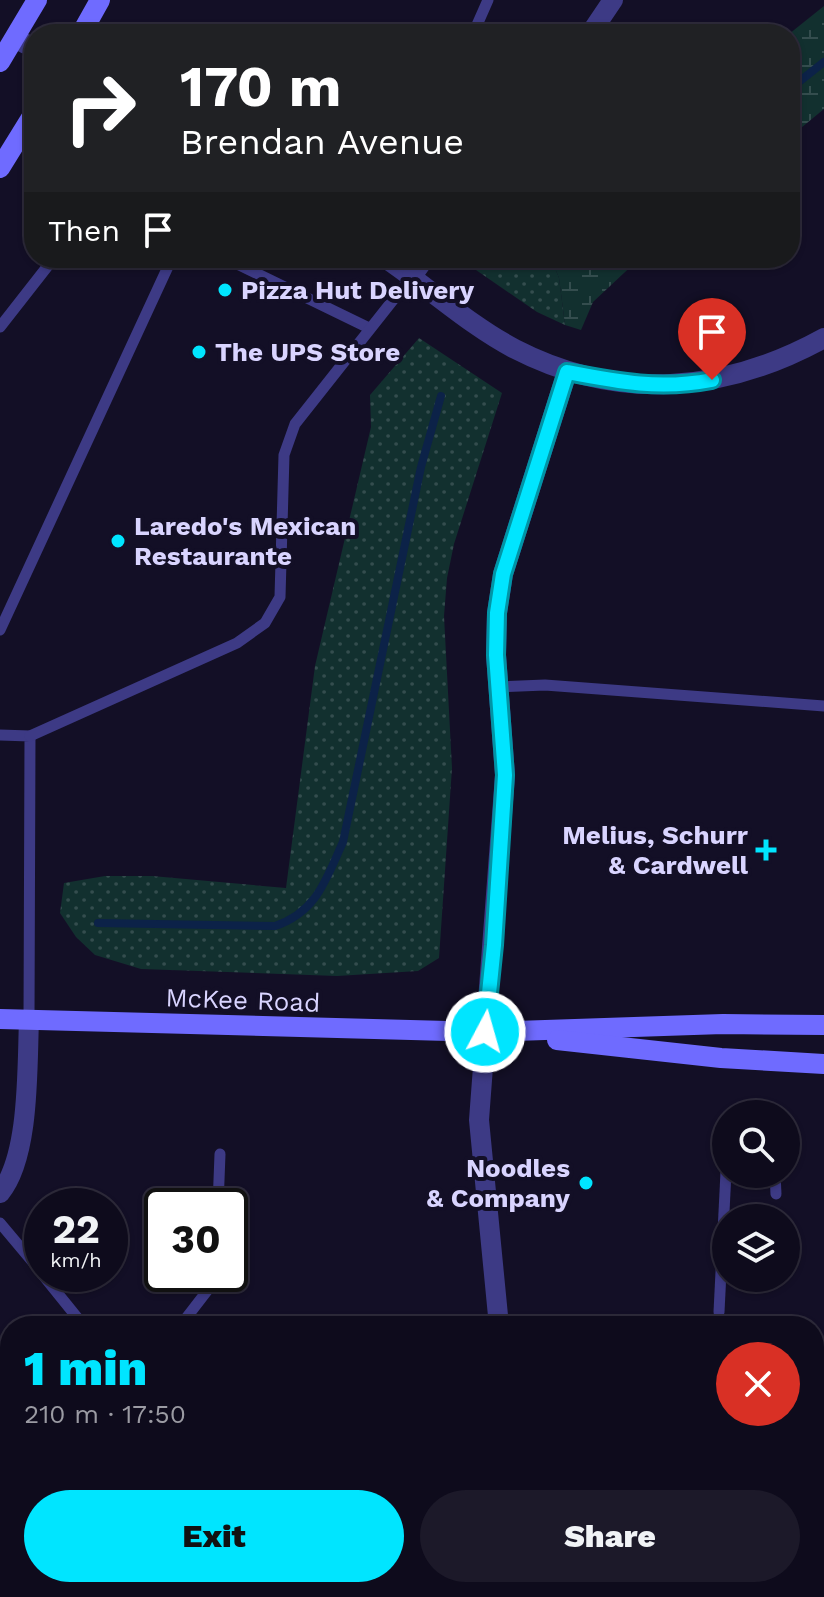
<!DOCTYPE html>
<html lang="en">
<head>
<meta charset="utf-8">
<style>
  :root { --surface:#0e0b1c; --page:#1c1929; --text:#f1f3f6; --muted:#9b9ba3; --line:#2e2b3b; --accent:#00e5ff }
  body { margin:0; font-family:"Work Sans",sans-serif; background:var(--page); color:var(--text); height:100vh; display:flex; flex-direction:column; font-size:30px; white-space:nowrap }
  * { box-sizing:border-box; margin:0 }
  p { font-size:26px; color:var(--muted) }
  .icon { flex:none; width:44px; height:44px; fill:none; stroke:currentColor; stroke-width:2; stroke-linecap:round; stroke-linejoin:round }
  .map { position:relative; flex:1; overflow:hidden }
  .details { position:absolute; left:0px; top:1316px; width:824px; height:282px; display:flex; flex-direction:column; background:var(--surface); border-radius:32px 32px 0 0; box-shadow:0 2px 6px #0004,0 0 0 2px var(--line) }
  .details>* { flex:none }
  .hud { position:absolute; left:24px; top:24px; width:776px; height:244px; border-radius:32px; box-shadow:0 2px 6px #0004,0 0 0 2px var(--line); background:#202124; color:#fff; overflow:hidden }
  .controls { position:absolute; left:712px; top:1100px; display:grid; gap:16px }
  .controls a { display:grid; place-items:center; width:88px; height:88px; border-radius:50%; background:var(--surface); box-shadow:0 2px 6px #0004,0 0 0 2px var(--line); font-size:40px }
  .speed { position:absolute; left:24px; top:1188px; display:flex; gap:16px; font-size:40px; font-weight:700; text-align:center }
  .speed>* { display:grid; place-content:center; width:104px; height:104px; border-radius:50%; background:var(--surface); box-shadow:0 2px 6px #0004,0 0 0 2px var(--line); line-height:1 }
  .speed small { font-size:20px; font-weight:400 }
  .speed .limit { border:4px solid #111; border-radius:12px; background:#fff; color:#111 }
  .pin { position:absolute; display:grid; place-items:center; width:68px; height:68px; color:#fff; margin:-82px -34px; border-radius:50% 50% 50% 0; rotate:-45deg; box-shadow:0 0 8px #0007 }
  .pin .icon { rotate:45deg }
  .me { position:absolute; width:88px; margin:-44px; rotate:6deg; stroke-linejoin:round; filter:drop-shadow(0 0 6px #0008) }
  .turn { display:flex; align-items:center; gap:28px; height:168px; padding:0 24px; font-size:36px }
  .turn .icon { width:104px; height:104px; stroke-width:2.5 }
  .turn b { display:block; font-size:56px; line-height:68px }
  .then { display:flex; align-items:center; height:76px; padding:0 24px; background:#0003; gap:16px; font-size:30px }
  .round { display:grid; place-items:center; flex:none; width:84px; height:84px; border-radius:42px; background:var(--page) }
  .head { display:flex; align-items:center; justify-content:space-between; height:136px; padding:0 24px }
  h1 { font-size:48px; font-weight:800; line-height:60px; color:var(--accent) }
  .primary-button { display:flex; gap:16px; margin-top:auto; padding:16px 24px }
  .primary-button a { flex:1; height:92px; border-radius:48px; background:var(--accent); color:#111; font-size:32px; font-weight:800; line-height:92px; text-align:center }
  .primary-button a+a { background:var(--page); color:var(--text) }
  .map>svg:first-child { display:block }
  .grass { fill:url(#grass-dots) }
  .wetland { fill:url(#wetland-marsh) }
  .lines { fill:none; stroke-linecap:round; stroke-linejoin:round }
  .stream { stroke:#0c2248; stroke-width:8 }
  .service { stroke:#3d3a85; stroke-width:11 }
  .minor { stroke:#3d3a85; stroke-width:20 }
  .secondary { stroke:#6f6bff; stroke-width:20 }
  .route-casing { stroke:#0095a6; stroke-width:20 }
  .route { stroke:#00e5ff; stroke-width:14 }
  .poi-dot { fill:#00e5ff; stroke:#130f26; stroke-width:3 }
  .labels { text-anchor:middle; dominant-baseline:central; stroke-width:8; stroke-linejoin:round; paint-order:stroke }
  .poi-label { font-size:26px; font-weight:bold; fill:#d9d4ff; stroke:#130f26; text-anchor:start }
  .street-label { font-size:26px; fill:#d9d4ff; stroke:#130f26 }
</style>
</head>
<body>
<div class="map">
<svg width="824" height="1597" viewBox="0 0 824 1597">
  <defs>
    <pattern id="grass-dots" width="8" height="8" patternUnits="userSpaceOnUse" patternTransform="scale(2)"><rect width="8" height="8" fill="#12302f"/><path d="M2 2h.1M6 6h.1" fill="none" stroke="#344d4e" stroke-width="1.8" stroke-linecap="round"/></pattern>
    <pattern id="wetland-marsh" width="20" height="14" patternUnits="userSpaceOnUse" patternTransform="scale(2)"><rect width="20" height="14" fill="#12302f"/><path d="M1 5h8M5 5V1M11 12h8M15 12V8" fill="none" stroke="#344d4e"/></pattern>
  </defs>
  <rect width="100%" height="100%" fill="#130f26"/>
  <g class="grass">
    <polygon points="491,258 551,258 559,278 565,325 537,312 476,270"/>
    <polygon points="419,338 502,393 454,544 447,578 444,616 452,768 439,958 418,971 337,976 141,969 95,955 76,937 60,913 64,883 105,876 152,876 286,888 315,666 371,427 370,395"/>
    <polygon points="10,1459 10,1588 248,1588 252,1597 0,1597 0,1469"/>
  </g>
  <g class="wetland">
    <polygon points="824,6 824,109 790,137 789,34"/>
    <polygon points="551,258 640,258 593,302 581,330 565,325 559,278"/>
  </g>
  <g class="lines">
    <g class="stream">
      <polyline points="790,89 824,62"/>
      <path d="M98,923L275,926C317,912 326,879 343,842L421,467L441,396"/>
    </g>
    <g class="service">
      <polyline points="473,34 488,0"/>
      <polyline points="225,258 369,328"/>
      <polyline points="0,327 54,258"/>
      <polyline points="0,630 172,258"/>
      <polyline points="498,687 545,685 824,706"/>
      <polyline points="0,735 30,736 29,1020"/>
      <polyline points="30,736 237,643 265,623 280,597 284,455 295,424 412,276"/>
      <polyline points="775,1174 776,1194"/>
      <polyline points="218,1206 220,1154"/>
      <polyline points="0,1223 42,1273"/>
      <polyline points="42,1274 84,1326"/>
      <polyline points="719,1312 726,1172"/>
      <polyline points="180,1326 207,1291 214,1274"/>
    </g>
    <g class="minor">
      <polyline points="590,34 613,0"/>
      <polyline points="16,39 34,48"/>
      <path d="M385,258C428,287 469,325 515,349C618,402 724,393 824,338"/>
      <polyline points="412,276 425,258"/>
      <path d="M0,1193C30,1157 27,1067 29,1020"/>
      <polyline points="499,1326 479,1120 505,775 496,655 497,613 503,574 567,372"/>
      <polyline points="814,1409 824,1409"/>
      <polyline points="578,1588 582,1597"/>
    </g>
    <g class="secondary">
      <polyline points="81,34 100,0"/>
      <polyline points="0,62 37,0"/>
      <polyline points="0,168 34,113"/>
      <polyline points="0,1019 485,1032 723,1024 824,1025"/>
      <polyline points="557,1040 721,1058 824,1064"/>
    </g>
  </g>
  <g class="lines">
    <defs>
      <path id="route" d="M485,1032L494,945L505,775L496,655L497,613L503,574L567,372C619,382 660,390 712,380"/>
    </defs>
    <use href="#route" class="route-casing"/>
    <use href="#route" class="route"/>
  </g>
  <g class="poi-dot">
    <circle cx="225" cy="290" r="8"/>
    <circle cx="199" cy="352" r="8"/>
    <circle cx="118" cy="541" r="8"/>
    <path d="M762 838h8v8h8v8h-8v8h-8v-8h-8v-8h8z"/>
    <circle cx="586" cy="1183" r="8"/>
  </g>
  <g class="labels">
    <g class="poi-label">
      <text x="241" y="290">Pizza Hut Delivery</text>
      <text x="215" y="352">The UPS Store</text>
      <text x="134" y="526">Laredo's Mexican<tspan x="134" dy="30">Restaurante</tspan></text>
      <text x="748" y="835" text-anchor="end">Melius, Schurr<tspan x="748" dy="30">&amp; Cardwell</tspan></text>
      <text x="570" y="1168" text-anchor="end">Noodles<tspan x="570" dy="30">&amp; Company</tspan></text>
    </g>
    <g class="street-label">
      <text transform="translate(243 1000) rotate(2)">McKee Road</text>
    </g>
  </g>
</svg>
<div class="controls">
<a><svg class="icon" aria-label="search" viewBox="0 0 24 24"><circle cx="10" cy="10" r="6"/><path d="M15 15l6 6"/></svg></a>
<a><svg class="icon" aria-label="layers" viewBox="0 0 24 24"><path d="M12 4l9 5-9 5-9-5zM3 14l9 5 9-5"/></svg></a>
</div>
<div class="speed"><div>22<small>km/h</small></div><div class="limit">30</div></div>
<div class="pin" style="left:712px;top:380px;background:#d93025"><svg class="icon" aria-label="arrive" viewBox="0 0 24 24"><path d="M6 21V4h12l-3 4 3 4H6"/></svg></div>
<svg class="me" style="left:485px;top:1032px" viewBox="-20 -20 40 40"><circle r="17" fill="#00e5ff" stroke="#fff" stroke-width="3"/><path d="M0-11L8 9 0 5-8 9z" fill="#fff"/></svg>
<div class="hud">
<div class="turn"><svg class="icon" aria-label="right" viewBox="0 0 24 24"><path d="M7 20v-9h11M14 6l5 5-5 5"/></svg><div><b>170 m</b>Brendan Avenue</div></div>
<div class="then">Then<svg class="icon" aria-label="arrive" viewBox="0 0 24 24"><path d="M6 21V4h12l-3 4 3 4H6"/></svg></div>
</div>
<section class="details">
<div class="head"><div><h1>1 min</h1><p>210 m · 17:50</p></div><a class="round" style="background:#d93025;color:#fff"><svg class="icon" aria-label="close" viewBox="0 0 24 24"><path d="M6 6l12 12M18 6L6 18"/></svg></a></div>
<div class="primary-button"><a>Exit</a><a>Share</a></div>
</section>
</div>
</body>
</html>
